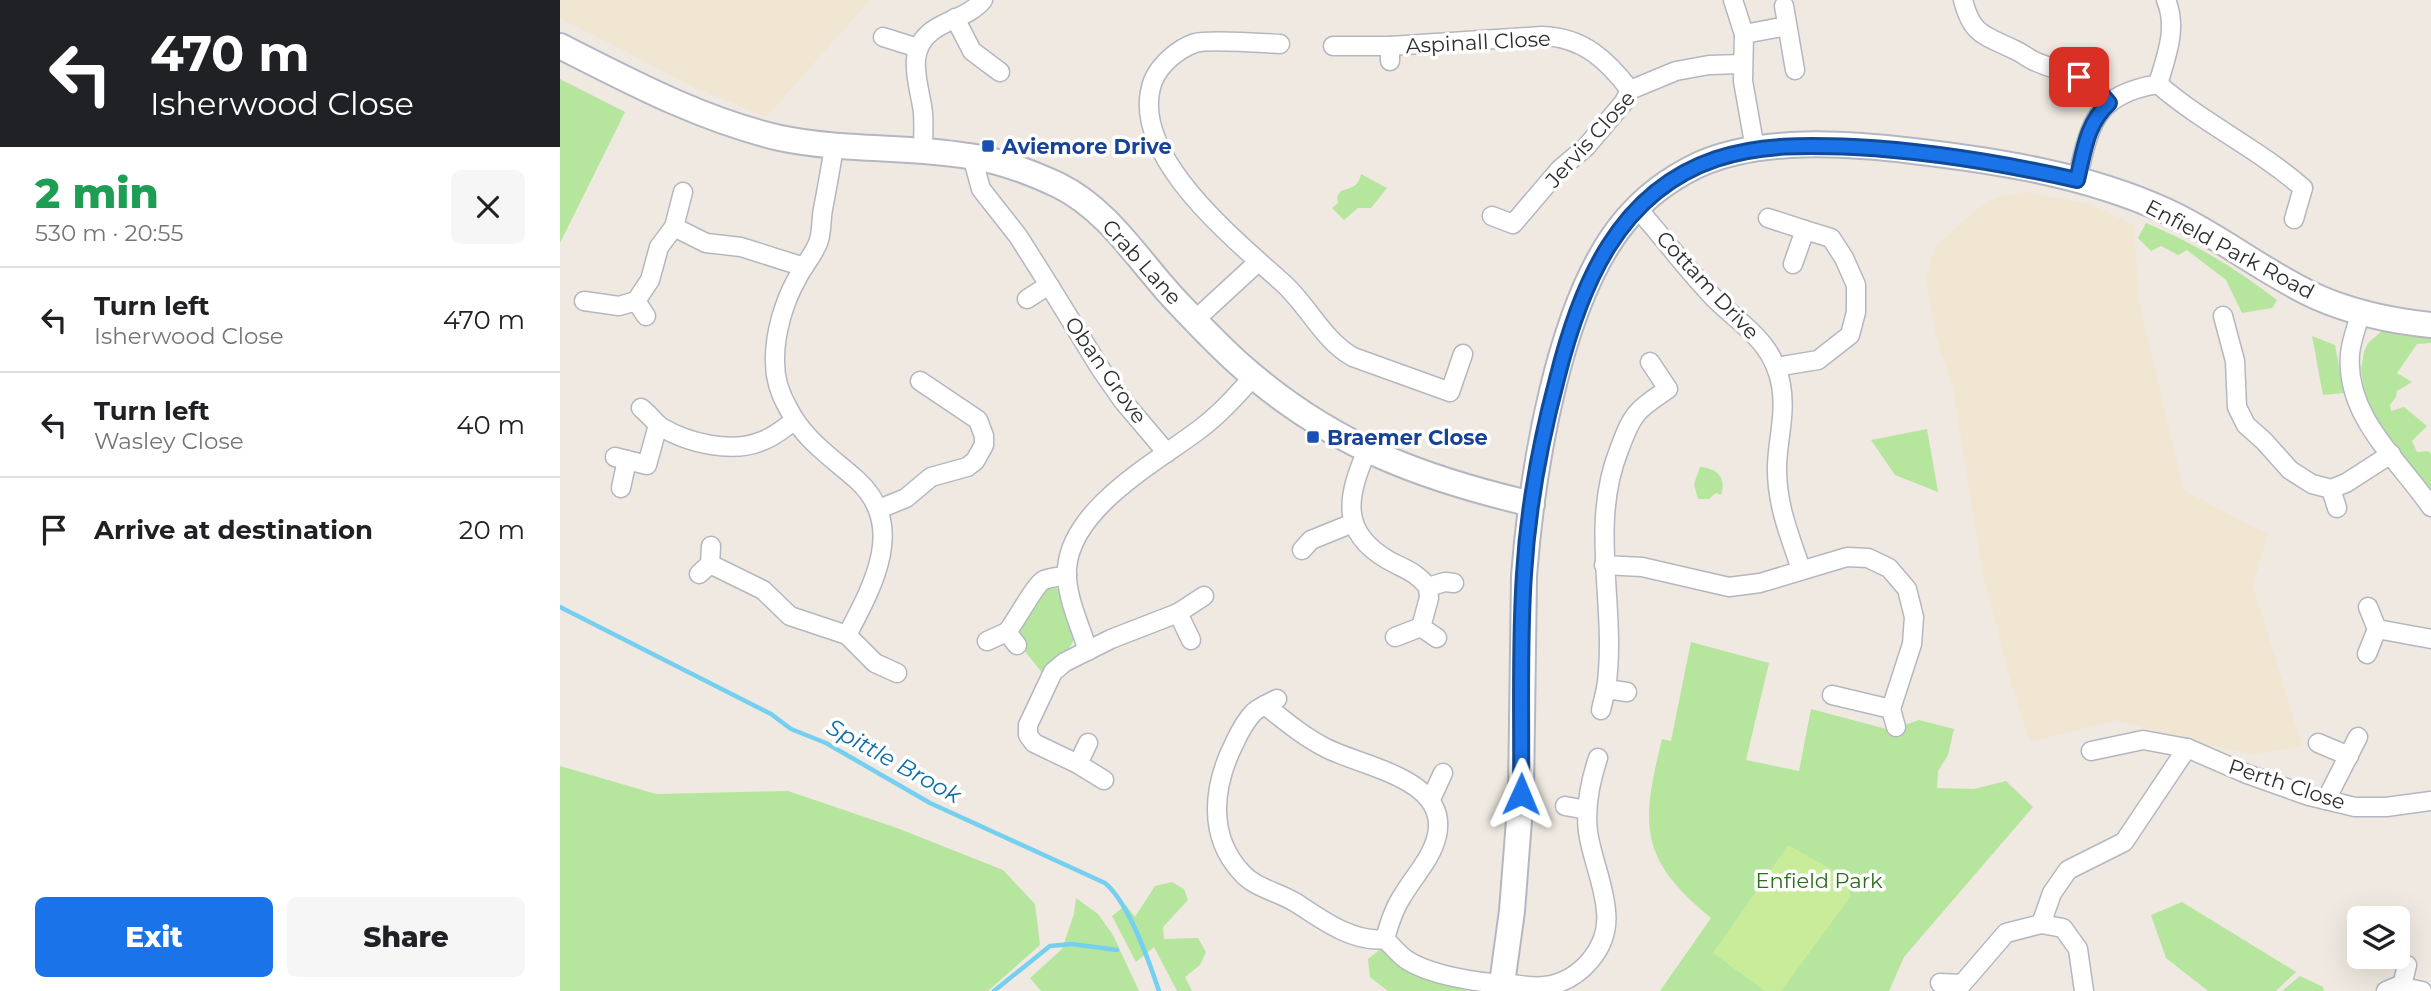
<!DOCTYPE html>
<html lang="en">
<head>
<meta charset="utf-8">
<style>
  :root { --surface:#fff; --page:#f6f6f6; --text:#202124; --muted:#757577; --line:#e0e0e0; --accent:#1a73e8 }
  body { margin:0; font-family:Montserrat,sans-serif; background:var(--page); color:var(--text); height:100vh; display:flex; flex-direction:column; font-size:26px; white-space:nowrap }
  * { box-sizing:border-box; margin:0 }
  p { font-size:23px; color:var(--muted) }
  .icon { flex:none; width:38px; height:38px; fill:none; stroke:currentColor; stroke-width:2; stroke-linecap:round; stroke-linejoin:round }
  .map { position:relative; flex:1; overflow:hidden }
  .sheet { display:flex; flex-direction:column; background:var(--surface); width:560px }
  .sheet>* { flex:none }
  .hud { background:#202124; color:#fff; overflow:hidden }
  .buttons { position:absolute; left:1787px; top:906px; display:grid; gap:14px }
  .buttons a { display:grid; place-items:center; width:63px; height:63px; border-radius:10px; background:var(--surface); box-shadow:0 7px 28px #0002; font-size:35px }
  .pin { position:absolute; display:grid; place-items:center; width:60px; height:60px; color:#fff; margin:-30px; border-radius:14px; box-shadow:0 4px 10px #0006 }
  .me { position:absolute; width:77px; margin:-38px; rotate:1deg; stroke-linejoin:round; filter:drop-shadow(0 0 5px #0008) }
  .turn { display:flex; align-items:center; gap:24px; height:147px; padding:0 35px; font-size:32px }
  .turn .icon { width:91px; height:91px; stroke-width:2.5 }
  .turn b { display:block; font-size:49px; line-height:60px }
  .round { display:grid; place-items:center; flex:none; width:74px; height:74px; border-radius:10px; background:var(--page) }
  .summary { display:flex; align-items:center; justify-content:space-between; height:119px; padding:0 35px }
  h1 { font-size:42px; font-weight:800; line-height:52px; color:#1e9e55 }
  .primary-button { display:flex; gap:14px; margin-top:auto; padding:14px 35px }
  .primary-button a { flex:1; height:80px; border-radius:10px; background:var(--accent); color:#fff; font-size:28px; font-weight:800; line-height:80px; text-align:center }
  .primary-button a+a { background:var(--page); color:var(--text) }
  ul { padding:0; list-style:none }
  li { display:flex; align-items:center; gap:21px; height:105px; padding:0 35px; border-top:2px solid var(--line) }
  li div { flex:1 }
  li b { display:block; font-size:26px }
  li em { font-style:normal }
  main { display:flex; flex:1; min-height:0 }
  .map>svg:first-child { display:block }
  .education { fill:#f0e6d1 }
  .green { fill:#b6e59e }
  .pitch { fill:#c9ec9a }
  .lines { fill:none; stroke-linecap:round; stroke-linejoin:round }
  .stream { stroke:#75cff0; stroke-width:4.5 }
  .street-casing { stroke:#b4b7c1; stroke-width:21 }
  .secondary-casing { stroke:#b4b7c1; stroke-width:28 }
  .street { stroke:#fff; stroke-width:18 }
  .secondary { stroke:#fff; stroke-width:24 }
  .route-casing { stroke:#114b97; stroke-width:18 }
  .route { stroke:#1a73e8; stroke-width:12 }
  .transit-dot { fill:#1a4fb4; stroke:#fff; stroke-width:2.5 }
  .labels { text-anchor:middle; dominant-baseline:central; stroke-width:7; stroke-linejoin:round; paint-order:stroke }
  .street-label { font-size:21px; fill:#2e2e2e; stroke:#fff }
  .transit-label { font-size:21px; font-weight:bold; fill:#164399; stroke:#fff; text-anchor:start }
  .park-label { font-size:21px; fill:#2c6e1b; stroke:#fff }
  .water-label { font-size:23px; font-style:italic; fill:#0d6fa3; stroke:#fff }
</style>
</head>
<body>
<main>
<section class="sheet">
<div class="hud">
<div class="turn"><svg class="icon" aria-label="left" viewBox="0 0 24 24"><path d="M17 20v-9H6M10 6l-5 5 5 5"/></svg><div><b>470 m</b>Isherwood Close</div></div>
</div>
<div class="summary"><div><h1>2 min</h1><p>530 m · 20:55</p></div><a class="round"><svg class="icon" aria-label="close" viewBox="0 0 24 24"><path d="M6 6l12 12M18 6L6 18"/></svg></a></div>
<ul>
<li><svg class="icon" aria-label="left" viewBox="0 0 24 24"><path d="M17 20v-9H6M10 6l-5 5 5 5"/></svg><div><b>Turn left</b><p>Isherwood Close</p></div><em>470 m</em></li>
<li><svg class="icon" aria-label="left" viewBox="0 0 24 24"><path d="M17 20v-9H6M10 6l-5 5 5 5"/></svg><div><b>Turn left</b><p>Wasley Close</p></div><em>40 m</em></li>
<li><svg class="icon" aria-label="arrive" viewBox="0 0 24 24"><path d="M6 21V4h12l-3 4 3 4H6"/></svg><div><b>Arrive at destination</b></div><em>20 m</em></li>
</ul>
<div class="primary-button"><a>Exit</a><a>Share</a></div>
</section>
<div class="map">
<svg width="1871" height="991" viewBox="0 0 1871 991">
  <rect width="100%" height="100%" fill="#efe9e1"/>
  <g class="education">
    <polygon points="0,0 310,0 206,117 132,86 0,18"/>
    <polygon points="1465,192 1530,204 1574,225 1579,301 1624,491 1708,534 1693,585 1742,746 1693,754 1632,742 1556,720 1470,742 1448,673 1422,570 1393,389 1375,333 1366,277 1375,247 1418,208 1441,196"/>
  </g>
  <g class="green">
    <polygon points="0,79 65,112 0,243"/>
    <path d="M801,174L827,188L811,208H798L784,220L772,208L778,203L777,196L781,191C793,187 798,187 801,174Z"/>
    <path d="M1586,223C1634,243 1677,269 1717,300L1712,308L1682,313L1666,280L1627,250L1618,255L1601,246L1591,251L1578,238Z"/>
    <polygon points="1871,330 1871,343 1857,344 1837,373 1852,382 1837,391 1836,397 1830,405 1831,411 1844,407 1867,426 1852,441 1857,452 1868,451 1871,454 1871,502 1806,402 1801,370 1804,352 1808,343 1822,331 1839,333"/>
    <polygon points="1752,336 1775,345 1784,393 1763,395"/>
    <polygon points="1367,429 1378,492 1335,475 1311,440"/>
    <path d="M1140,467C1157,468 1167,478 1161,495L1156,493L1149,499H1138L1134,484Z"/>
    <path d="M493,586L500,591L514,639C509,653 492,661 483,674L456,640V634L482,590Z"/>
    <path d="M1131,642L1209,663L1186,760L1239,771L1251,709L1330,730L1359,720L1394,729L1388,755L1378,771L1377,788L1414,789L1446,781L1473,807L1344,957L1329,991H1100L1151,918C1078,858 1081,825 1102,739L1111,741Z"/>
    <polygon points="0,766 96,794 228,791 337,828 443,870 475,904 480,945 428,991 0,991"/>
    <polygon points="612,882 624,889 628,900 603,927 604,939 638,938 646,952 640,965 625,977 632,991 617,991 594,947 576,962 552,916 566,905 575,917 595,886"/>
    <polygon points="516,898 538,914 553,935 579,991 481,991 470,978 502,949 514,914"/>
    <polygon points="1622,902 1736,972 1716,991 1648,991 1606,958 1591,915"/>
    <polygon points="822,948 904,986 907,991 828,991 810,977 808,959"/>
    <polygon points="1740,976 1763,987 1764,991 1722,991"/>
  </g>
  <polygon class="pitch" points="1228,845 1282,875 1291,896 1221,991 1205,991 1153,953"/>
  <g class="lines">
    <g class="stream">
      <path d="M0,607L211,714L231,729L266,743L370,803L545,883C569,903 589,961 599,991"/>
      <polyline points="434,991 490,946 512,944 557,950"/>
    </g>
    <defs>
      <g id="street">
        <polyline points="1173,0 1184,34 1183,81 1195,149"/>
        <path d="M1403,0C1412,36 1425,35 1455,50C1462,53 1468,58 1474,61C1505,74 1527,75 1549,103"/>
        <polyline points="1224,6 1235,70"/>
        <polyline points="395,18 412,51 440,72"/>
        <polyline points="1184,34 1227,26"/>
        <polyline points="323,37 358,48"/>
        <path d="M720,44C703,43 648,39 635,43C618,49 600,64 593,81C566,154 677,241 724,284C749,307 764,341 793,357L890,392L903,354"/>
        <polyline points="773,46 830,46 830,61"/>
        <path d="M830,46L982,36C1023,37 1047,60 1070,90"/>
        <path d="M1598,84C1606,57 1618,28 1606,0"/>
        <path d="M274,146C271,167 267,188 263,209C261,219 262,230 259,240C255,254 244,264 238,277C224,301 214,335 215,363C215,379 220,394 228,408C244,440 271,457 297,480C347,525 313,586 287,635"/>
        <path d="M363,151C363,138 364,125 363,113C360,85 344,52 372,31C388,19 410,16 423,0"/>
        <polyline points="412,156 421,189 458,236 489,285 467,299"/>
        <path d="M1517,180C1530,124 1534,95 1598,84C1644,124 1696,147 1743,188L1734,219"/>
        <path d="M1077,208C1103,237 1127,270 1154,298C1182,326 1213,341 1221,385C1226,412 1218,439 1217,465C1216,503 1229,534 1241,569"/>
        <polyline points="932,216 953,224 1000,169 1026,147 1064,102 1070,90 1116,71 1149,65 1182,64"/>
        <polyline points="1208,218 1245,230 1233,264"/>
        <polyline points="114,227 146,243 181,247 244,267"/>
        <polyline points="489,285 540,368 563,401 607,453"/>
        <polyline points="24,301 59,306 76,301 86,316"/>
        <polyline points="76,301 90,280 99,247 114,227 123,192"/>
        <path d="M1801,312C1797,326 1791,341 1790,354C1785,417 1839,460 1871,507"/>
        <polyline points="1663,316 1675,361 1677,407 1686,425 1704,441 1730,470 1752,484 1771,489 1786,483 1831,454"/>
        <polyline points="635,320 698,262"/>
        <polyline points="1216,367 1258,360 1290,335 1296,312 1296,285 1284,258 1271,238 1245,230"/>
        <path d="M81,408C89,414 94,422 101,427C128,443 172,454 202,441C214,437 224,428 234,421"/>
        <path d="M807,450C788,495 778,531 828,560C844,569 855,571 868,587L869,598L861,627"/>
        <polyline points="55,457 87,465 98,425"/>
        <polyline points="61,488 67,460"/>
        <polyline points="1771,489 1777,508"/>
        <polyline points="319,509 346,498 371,477 407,467 415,461 424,445 424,436 418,420 360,381"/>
        <polyline points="742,550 751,540 793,523"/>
        <polyline points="150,564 203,590 230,616 287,635 315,663 337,673"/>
        <polyline points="1044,565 1082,567 1169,587 1200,583 1287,557 1308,558 1329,568 1347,589 1354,617 1352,644 1331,709"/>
        <polyline points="139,574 150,564 151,546"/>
        <polyline points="868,587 885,582 894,583"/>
        <polyline points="1808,607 1817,629"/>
        <path d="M447,632C456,621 476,583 484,580C491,577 500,577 507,575"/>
        <polyline points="835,637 861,627 877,638"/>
        <polyline points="631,640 618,613 644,596"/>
        <polyline points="427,641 447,632 457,645"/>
        <path d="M528,651C520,625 505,595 507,568C512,507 597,462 640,429C660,414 677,395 693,377"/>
        <polyline points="1807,654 1817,629 1871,639"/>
        <path d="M1046,689C1058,609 1028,528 1059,450C1064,437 1069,422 1078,412C1086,403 1098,396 1108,389L1090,362"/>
        <polyline points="1272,695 1331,709 1336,727"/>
        <path d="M717,699C709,703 700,707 694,712C685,721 679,733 674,744C653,786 647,836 682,873C696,889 720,892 738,904C762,920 794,943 825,939"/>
        <path d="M705,705C725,721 744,737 766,748C803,767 889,779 877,835C872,858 855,875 843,895C834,908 829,924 825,939"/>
        <polyline points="1041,710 1046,689 1067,692"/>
        <polyline points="528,743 518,764 544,780"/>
        <polyline points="1758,743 1789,756"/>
        <polyline points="1531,751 1583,740 1627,748 1687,774 1749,796 1795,807 1826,807 1871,801"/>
        <polyline points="518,764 474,743 468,735 468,725 493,672 505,662 551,639 618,613"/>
        <polyline points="871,799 883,773"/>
        <polyline points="1766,800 1798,737"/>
        <polyline points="1005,806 1027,810"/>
        <polyline points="1481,924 1492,893 1508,870 1564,842 1627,748"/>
        <path d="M825,939C831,945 837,952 844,958C867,975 919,983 947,984C960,984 972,988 985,986C1021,981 1050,947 1046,911C1044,884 1032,859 1028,832C1025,807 1030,782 1038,758"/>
        <polyline points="1380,983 1402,984 1446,933 1481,924 1503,928 1518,949 1524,991"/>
        <polyline points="1842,986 1847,965"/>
        <polyline points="1826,991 1838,986 1862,991"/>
      </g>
      <g id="secondary">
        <path d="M0,46C71,82 142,120 220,138C282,151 346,146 408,156C439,160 470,172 498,185C551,211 580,264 620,305C643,329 666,354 692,375C777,447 865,479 972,504"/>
        <path d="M941,991L952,911L961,794L964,576C972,473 998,301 1065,221C1084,198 1111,178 1138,165C1200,137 1287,143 1353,151C1439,161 1527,175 1606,211C1659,235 1704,273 1757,297C1793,313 1832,321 1871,325"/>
      </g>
    </defs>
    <use href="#street" class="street-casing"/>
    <use href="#secondary" class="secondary-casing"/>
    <use href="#street" class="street"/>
    <use href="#secondary" class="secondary"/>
  </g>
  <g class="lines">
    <defs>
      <path id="route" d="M961,794C962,721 959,647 964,574C968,508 980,443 997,379C1020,286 1058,192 1156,159C1200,144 1248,145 1294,147C1370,151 1442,163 1517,180C1524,152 1526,124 1549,103L1537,89L1519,77"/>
    </defs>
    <use href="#route" class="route-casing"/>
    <use href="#route" class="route"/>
  </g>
  <g class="transit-dot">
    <rect x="421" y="139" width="14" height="14" rx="3.5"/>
    <rect x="746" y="430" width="14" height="14" rx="3.5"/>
  </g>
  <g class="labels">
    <g class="street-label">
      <text transform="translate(918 42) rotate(-3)">Aspinall Close</text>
      <text transform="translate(1030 139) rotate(-48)">Jervis Close</text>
      <text transform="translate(1670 249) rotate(28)">Enfield Park Road</text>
      <text transform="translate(582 262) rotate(48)">Crab Lane</text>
      <text transform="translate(1148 285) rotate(47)">Cottam Drive</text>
      <text transform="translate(546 370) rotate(55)">Oban Grove</text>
      <text transform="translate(1727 784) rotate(18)">Perth Close</text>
    </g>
    <g class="transit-label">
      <text x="442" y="146">Aviemore Drive</text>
      <text x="767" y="437">Braemer Close</text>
    </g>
    <g class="park-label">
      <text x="1259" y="880">Enfield Park</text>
    </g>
    <g class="water-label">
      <text transform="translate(334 761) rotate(29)">Spittle Brook</text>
    </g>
  </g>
</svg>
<div class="buttons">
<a><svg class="icon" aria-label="layers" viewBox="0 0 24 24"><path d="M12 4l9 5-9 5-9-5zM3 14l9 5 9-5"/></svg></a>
</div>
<div class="pin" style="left:1519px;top:77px;background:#d93025"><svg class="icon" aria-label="arrive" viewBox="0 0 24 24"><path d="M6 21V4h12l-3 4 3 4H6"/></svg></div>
<svg class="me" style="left:961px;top:794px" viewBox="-20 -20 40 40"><path d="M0-17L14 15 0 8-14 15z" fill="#1a73e8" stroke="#fff" stroke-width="4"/></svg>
</div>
</main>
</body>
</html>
